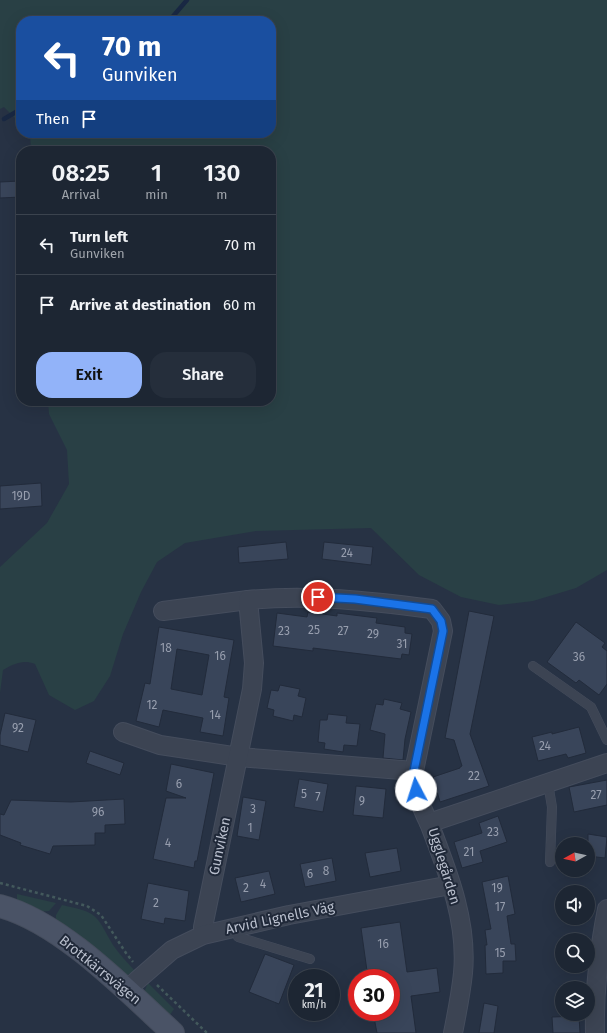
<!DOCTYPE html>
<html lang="en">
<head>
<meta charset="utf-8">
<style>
  :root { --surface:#1d2633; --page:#252e3b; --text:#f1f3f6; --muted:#a0a5ac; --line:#3b434e; --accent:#92b3f9 }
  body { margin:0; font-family:"Fira Sans",sans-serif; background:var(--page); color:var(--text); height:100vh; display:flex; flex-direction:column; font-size:15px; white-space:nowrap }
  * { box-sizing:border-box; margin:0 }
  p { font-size:13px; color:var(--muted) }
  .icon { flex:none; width:22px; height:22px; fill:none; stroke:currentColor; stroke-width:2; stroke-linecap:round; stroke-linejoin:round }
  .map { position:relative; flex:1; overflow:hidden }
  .sheet { position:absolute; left:16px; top:146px; width:260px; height:260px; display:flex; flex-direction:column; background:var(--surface); border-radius:16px; box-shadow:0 4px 16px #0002,0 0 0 1px var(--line) }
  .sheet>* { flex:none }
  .guide { position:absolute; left:16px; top:16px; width:260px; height:122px; border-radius:16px; box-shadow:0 4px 16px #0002,0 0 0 1px var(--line); background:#1a4fa0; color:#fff; overflow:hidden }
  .needle { width:26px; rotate:262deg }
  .controls { position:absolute; left:555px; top:837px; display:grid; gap:8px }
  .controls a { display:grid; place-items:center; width:40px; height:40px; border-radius:50%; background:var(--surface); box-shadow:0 4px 16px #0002,0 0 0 1px var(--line); font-size:20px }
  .speed { position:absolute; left:288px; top:969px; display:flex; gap:8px; font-size:20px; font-weight:700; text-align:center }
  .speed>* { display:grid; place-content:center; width:52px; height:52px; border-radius:50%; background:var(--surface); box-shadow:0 4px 16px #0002,0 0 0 1px var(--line); line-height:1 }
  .speed small { font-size:10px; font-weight:400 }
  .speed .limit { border:6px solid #d22; background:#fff; color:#111 }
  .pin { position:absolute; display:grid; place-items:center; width:34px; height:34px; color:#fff; margin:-17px; border:2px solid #fff; border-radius:50%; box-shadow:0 1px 4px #0007 }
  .me { position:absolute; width:44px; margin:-22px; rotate:355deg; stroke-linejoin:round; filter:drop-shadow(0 0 3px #0008) }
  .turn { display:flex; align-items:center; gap:14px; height:84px; padding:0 20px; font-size:18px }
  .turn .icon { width:52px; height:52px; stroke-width:2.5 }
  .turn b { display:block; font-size:28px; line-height:34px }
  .then { display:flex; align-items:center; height:38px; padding:0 20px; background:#0003; gap:8px; font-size:15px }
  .eta { display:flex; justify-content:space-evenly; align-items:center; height:68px; text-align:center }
  .eta b { font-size:24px; font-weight:600; line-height:28px }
  .action { display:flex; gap:8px; margin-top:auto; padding:8px 20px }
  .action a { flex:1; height:46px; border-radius:16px; background:var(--accent); color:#111; font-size:16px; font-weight:600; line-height:46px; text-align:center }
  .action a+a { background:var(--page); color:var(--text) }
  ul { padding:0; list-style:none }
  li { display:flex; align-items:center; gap:12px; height:60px; padding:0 20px; border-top:1px solid var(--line) }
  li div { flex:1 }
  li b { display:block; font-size:15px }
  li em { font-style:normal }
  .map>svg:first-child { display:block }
  .green { fill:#294045 }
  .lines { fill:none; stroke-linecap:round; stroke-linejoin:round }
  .stream { stroke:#192843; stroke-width:4.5 }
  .building { fill:#39455a; stroke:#222b3b; fill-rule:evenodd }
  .lane-casing { stroke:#454d5d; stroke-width:10 }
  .street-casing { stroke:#454d5d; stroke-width:20 }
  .secondary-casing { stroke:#454d5d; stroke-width:24 }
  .path { stroke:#43595c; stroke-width:2.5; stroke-dasharray:3 3; stroke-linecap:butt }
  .lane { stroke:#3c4453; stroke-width:9 }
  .street { stroke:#3c4453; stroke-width:18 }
  .secondary { stroke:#4a5366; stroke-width:22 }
  .route-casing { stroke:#114b97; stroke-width:10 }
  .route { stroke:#1a73e8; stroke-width:7 }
  .labels { text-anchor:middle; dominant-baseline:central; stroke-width:4; stroke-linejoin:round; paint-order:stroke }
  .number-label { font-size:12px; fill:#979eae }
  .street-label { font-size:14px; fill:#b9bfcd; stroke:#202939 }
</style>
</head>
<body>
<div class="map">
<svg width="607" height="1033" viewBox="0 0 607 1033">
  <rect width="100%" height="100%" fill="#273244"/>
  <g class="green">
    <path d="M0,0H607V570L576,588L533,601L499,605L461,597L419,575L371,528L256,531L185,543L157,562L141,592L123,634L110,676L94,701L75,710L49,695L35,664C23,659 13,664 3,670L0,693V567L47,523L69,484L67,450L49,414L48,401H271V151H31L30,133H271V21H21V124L4,107L0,109Z"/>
    <polygon points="17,894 56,903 49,911 36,912 17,901"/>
    <path d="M62,905C99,913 95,914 113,945C119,954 128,963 135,971L127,975L56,920V915Z"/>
    <polygon points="148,983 174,1009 169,1016 146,998 145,990"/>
  </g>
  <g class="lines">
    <g class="stream">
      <polyline points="169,21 187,0"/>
      <polyline points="4,119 21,109"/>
    </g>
  </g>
  <g class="building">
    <polygon points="20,181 21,197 0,198 0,182"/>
    <polygon points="41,483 42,506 0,509 0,486"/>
    <polygon points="286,542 288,559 239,563 238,547"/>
    <polygon points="324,542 373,547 371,565 322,559"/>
    <polygon points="469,611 494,616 470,734 489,786 440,802 433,777 460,768 460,767 462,766 454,740 445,738"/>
    <polygon points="308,612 337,616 337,613 377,618 376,623 405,627 405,633 412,634 409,655 402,654 401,659 313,648 313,651 273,646 277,613 307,617"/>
    <polygon points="576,622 605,643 602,647 607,651 607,684 599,695 579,680 576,683 547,662"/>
    <path d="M159,627L234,640L224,697L229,698L223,736L200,732L203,718L163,710L159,727L136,721L145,683L150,684ZM177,649L209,655L202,695L171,689Z"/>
    <polygon points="280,685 300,689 298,696 306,698 302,717 294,715 293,721 273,716 274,710 267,708 271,690 278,691"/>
    <polygon points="384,699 402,703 400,709 411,712 405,739 403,760 383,758 385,734 370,730 376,704 383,705"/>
    <polygon points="5,713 36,720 28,752 0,745 0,735"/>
    <polygon points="328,714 347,716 346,723 360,724 357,746 344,745 343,752 324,749 325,743 318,742 320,720 327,720"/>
    <polygon points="579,727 586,753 568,758 566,754 538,761 532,737 552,732 552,734"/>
    <polygon points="90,751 124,763 120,775 86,763"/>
    <polygon points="171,764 214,773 197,861 195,861 194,868 153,859 166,798 186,798 166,791"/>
    <polygon points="299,779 328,784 323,812 294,807"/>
    <polygon points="607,780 607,805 574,812 569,787"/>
    <polygon points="356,786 386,789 383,818 353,815"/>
    <polygon points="243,797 266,801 259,840 237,836"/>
    <polygon points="124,799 125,824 105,825 105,833 95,833 95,845 53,846 50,854 20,845 21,843 0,835 0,814 4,815 11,800 71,802"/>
    <polygon points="498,816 507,842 480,851 483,862 462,868 454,842 482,833 479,823"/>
    <polygon points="588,834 607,837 605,858 588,856"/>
    <polygon points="397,848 401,871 370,877 365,853"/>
    <polygon points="332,858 336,881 305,887 300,864"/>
    <polygon points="269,871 275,894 241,902 235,878"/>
    <polygon points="508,876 515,914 507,916 511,944 515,944 516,961 503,961 503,973 486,974 485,945 487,945 485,930 491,929 482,882"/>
    <polygon points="148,883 189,891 185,921 165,918 164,924 141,919"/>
    <polygon points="400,922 407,972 437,968 440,992 411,996 416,1033 377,1033 373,1012 391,1012 391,978 368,978 361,928"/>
    <polygon points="265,954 294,965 279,1004 249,992"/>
    <polygon points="484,1003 498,1006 494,1033 479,1033"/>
    <polygon points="579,1016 580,1033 553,1033 552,1017"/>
  </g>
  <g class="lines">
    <defs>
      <g id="lane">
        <polyline points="533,666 591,707 607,740"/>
        <polyline points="548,783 552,807 550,862"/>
        <polyline points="236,926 238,937 310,959"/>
      </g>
      <g id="street">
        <polyline points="163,611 248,600"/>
        <polyline points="123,732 160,745 239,757 414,771"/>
        <path d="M203,935V927L252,689L254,663L248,600C310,594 370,601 432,609L441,621L443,631L414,771C414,790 421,807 429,823"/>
        <polyline points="126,990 172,950 203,935 289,915 451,885"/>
        <path d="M453,1033C457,1013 461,993 463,973C468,921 447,870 429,823L607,763"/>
        <path d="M595,1033C594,992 599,950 607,909"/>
      </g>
      <path id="secondary" d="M0,906C61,922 127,991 173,1033"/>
    </defs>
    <use href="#lane" class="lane-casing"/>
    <use href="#street" class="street-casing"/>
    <use href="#secondary" class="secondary-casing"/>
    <g class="path">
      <polyline points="0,883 87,906 101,915 126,953 133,962"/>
      <polyline points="157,985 207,1033"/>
    </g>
    <use href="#lane" class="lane"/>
    <use href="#street" class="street"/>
    <use href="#secondary" class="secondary"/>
  </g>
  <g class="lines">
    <defs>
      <polyline id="route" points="318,597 355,599 432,609 441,621 443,631 414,771 416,790"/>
    </defs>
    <use href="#route" class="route-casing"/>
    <use href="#route" class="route"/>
  </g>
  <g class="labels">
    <g class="number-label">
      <text x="21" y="496">19D</text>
      <text x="347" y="553">24</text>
      <text x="314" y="630">25</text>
      <text x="284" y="631">23</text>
      <text x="343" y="631">27</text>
      <text x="373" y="634">29</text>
      <text x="402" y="644">31</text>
      <text x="166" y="648">18</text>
      <text x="220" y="656">16</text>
      <text x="579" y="657">36</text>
      <text x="152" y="705">12</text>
      <text x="215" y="715">14</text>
      <text x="18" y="728">92</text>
      <text x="545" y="746">24</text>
      <text x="474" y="776">22</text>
      <text x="179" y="784">6</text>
      <text x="304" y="794">5</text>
      <text x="596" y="795">27</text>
      <text x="318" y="797">7</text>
      <text x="362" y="801">9</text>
      <text x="253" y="809">3</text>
      <text x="98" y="812">96</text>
      <text x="250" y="828">1</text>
      <text x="493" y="832">23</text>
      <text x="168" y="843">4</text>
      <text x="469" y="852">21</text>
      <text x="326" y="871">8</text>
      <text x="310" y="874">6</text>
      <text x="263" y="884">4</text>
      <text x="246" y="888">2</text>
      <text x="497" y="888">19</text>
      <text x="156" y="903">2</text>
      <text x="500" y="907">17</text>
      <text x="383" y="944">16</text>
      <text x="500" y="953">15</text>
    </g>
    <g class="street-label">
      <text transform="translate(220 846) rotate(-78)">Gunviken</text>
      <text transform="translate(444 866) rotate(73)">Ugglegården</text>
      <text transform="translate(280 918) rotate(-12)">Arvid Lignells Väg</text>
      <text transform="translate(100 970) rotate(39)">Brottkärrsvägen</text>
    </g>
  </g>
</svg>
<div class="controls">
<a><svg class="needle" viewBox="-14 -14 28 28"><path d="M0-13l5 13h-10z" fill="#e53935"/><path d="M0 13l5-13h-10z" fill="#a0a5ac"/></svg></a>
<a><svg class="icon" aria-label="sound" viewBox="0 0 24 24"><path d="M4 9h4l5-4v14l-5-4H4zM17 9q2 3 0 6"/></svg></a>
<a><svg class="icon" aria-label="search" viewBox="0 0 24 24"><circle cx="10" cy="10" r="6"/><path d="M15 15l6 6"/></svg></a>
<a><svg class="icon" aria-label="layers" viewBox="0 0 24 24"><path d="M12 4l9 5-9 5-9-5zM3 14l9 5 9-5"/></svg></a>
</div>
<div class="speed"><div>21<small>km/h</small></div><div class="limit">30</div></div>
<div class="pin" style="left:318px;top:597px;background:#d93025"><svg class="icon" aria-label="arrive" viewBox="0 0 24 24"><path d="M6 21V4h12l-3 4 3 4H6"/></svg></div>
<svg class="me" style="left:416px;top:790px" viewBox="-20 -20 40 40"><circle r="19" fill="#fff"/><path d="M0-13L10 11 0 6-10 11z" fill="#1a73e8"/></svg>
<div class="guide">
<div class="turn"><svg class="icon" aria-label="left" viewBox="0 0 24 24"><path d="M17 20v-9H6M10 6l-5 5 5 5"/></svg><div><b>70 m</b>Gunviken</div></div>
<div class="then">Then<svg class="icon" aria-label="arrive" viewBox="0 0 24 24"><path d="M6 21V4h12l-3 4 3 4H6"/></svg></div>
</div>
<section class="sheet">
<div class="eta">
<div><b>08:25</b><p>Arrival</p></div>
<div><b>1</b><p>min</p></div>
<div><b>130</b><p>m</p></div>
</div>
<ul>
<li><svg class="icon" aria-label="left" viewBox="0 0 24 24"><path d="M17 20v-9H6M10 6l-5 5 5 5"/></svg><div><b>Turn left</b><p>Gunviken</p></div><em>70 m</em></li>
<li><svg class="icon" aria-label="arrive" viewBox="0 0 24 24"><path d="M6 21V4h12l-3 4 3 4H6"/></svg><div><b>Arrive at destination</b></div><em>60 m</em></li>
</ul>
<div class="action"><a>Exit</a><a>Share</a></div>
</section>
</div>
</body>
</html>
